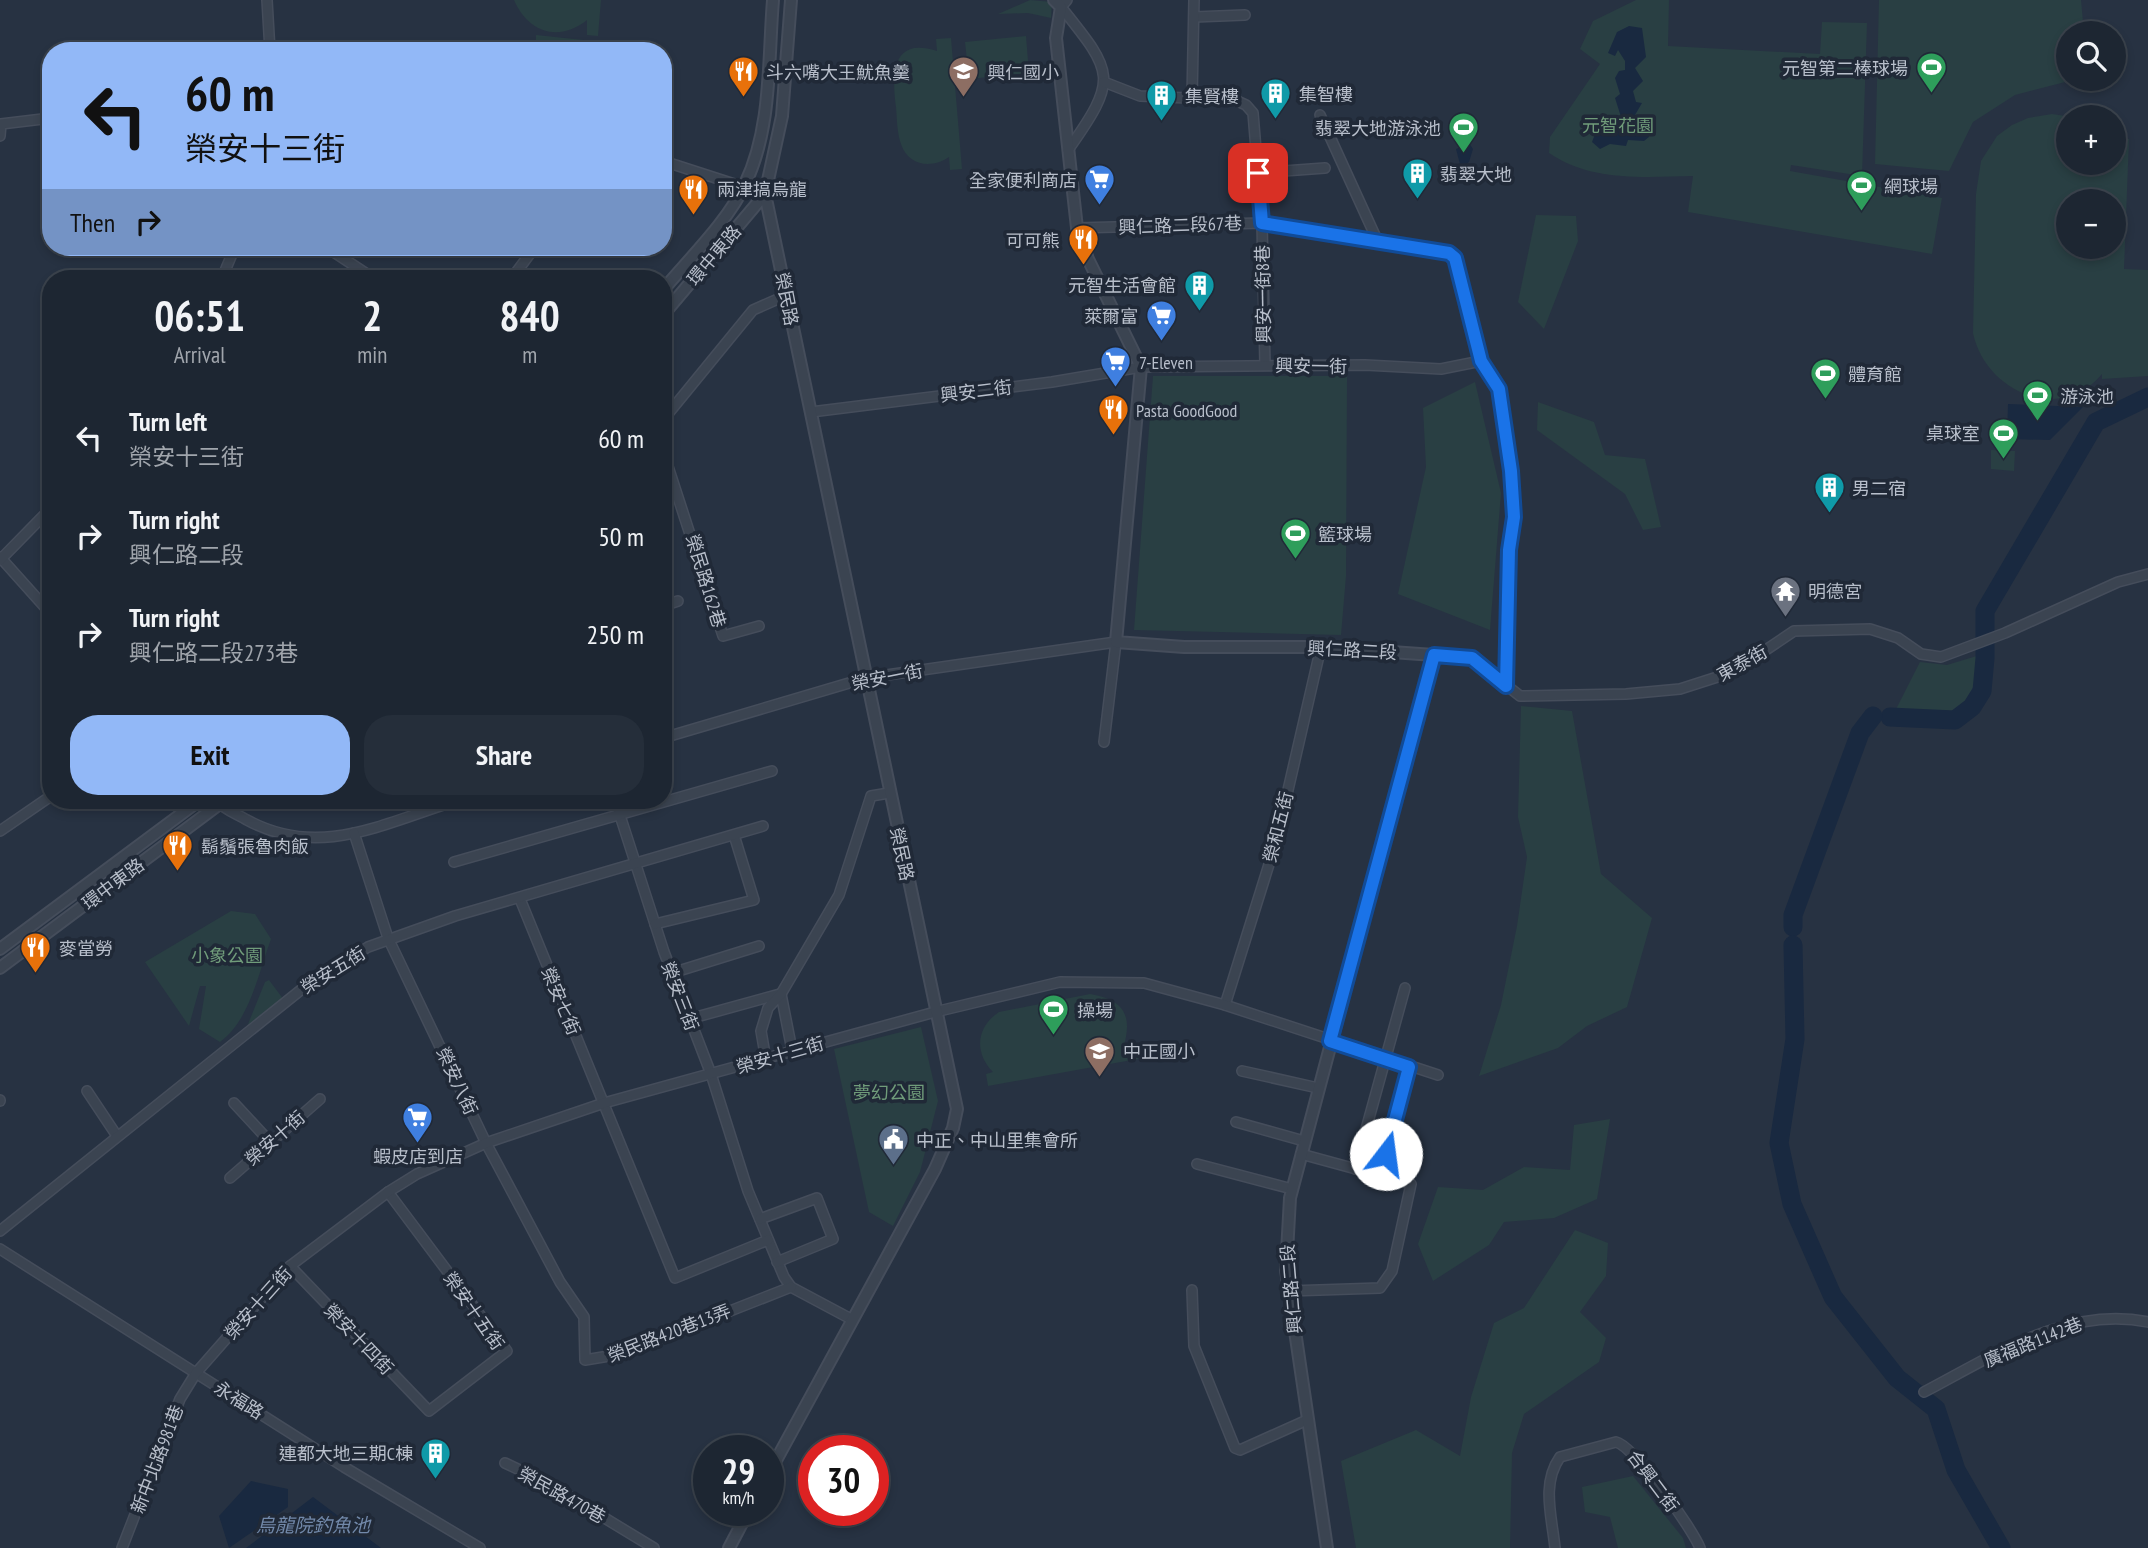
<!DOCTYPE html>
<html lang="en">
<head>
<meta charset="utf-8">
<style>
  :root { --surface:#1d2632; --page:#252e3a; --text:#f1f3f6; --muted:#a0a5ac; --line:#3b434d; --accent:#92b8f7 }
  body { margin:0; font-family:"PT Sans Narrow","Noto Sans TC",sans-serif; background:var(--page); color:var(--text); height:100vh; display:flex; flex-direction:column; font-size:26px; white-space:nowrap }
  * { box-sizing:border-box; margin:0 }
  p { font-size:23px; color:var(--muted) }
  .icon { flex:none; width:38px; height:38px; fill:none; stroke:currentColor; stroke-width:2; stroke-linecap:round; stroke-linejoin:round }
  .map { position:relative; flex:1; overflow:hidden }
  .panel { position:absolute; left:42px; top:270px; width:630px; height:539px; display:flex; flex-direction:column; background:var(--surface); border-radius:28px; box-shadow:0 4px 10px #0003,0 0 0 2px var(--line) }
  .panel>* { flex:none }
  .top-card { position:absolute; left:42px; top:42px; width:630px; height:214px; border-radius:28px; box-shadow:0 4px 10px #0003,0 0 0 2px var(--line); background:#92b8f7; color:#111; overflow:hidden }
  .buttons { position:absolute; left:2056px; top:21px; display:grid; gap:14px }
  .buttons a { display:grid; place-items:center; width:70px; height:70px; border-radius:50%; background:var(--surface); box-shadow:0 4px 10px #0003,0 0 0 2px var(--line); font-size:35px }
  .speed { position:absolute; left:693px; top:1435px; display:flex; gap:14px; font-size:35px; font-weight:700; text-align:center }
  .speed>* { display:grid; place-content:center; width:91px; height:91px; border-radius:50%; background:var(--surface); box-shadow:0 4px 10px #0003,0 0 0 2px var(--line); line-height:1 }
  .speed small { font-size:18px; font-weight:400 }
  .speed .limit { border:10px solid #d22; background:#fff; color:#111 }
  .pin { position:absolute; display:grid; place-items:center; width:60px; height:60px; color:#fff; margin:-30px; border-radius:14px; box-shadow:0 4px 10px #0006 }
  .me { position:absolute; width:77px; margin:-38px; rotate:15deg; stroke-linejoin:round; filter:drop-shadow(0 0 5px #0008) }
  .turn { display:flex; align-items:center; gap:24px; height:147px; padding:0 28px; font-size:32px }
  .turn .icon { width:91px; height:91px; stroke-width:2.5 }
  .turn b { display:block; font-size:49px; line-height:60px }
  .then { display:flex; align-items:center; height:66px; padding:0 28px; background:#0003; gap:14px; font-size:26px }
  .eta { display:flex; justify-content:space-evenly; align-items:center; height:119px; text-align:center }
  .eta b { font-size:42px; font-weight:700; line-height:49px }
  .primary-button { display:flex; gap:14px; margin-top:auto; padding:14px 28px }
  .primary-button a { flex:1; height:80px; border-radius:28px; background:var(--accent); color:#111; font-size:28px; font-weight:700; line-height:80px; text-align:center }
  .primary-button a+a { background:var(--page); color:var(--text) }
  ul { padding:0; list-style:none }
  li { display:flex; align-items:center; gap:21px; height:98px; padding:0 28px }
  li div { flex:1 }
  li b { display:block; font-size:26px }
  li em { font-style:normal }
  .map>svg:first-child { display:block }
  .green { fill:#293f43; fill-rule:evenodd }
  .water { fill:#192940 }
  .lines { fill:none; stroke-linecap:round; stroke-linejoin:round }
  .river { stroke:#192940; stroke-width:19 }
  .minor-casing { stroke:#454d5b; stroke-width:12 }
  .tertiary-casing { stroke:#454d5b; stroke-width:14 }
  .minor { stroke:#3b4451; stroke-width:9 }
  .tertiary { stroke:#3b4451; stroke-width:10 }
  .route-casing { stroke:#114b97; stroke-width:18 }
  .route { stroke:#1a73e8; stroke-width:12 }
  .labels { text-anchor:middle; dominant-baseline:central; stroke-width:7; stroke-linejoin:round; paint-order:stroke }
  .poi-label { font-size:18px; fill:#b8bfcb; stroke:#202937; text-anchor:start }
  .park-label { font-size:18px; fill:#709c7a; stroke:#202937 }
  .street-label { font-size:18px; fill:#b8bfcb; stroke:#202937 }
  .water-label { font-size:19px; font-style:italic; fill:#7289aa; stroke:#202937 }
</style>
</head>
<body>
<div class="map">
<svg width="2148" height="1548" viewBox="0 0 2148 1548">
  <rect width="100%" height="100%" fill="#273242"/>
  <g class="green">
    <path d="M514,0H601L598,36L587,35V20C558,43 528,32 514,0Z"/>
    <polygon points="1030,0 1052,2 1051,18 1028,13 998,14"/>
    <path d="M1636,0H1669L1668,46L1820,54L1822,22L1867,23L1862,176L1791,165L1790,171L1942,198L1932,254L1688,212L1693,176C1644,177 1591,182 1549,153L1550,137L1600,64L1580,49L1593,21Z"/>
    <polygon points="1879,0 2081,0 2084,33 2068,33 2068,79 2077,79 2015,95 1973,122 1949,171 1875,164"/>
    <polygon points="536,35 593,41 640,51 536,51"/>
    <polygon points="1026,36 1029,73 969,79 965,42"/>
    <path d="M951,38L962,169L950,170L949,157C932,169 908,166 901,144C897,133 897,119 896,107C892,75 891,36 937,51L936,39Z"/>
    <path d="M2052,114L2072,117H2068V163H2114V138L2129,139L2124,269L2148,270V376L2102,379V374C2060,425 1985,391 1973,333L1976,194L1981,161L1997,136L2012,125L2028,118ZM2068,201H2114V247H2068Z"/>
    <polygon points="1536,215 1576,216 1578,241 1544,329 1518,302"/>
    <polygon points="1153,376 1347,376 1346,576 1341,635 1134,630"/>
    <polygon points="1475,382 1501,493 1490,630 1398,594 1426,467 1423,408"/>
    <polygon points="1538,402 1594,422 1605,455 1645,459 1661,527 1643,530 1625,494 1537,430"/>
    <polygon points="1991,450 2015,451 2014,471 1991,469"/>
    <polygon points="1980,655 1968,710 1924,721 1891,719 1920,662 1947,665"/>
    <polygon points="1521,706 1572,711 1601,874 1652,918 1627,1007 1587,1026 1558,1048 1479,1076 1501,1005 1517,926 1527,857 1518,817"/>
    <path d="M231,911L255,914L271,939C258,974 250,1020 220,1042L199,1029L206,986H200L189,1026L145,962Z"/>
    <polygon points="269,980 284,1000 244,1034 265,982"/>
    <path d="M1090,994C1125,1000 1133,1016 1123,1049L1174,1041L1176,1052L988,1086L986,1074L993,1072C974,1053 976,1027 999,1012Z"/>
    <polygon points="921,1027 938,1101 920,1172 893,1226 869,1212 834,1049"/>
    <polygon points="1610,1119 1597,1199 1554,1218 1504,1222 1489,1245 1433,1281 1418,1244 1438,1187 1483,1190 1524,1167 1570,1170 1574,1125"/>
    <polygon points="1575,1230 1608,1243 1606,1276 1580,1312 1606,1338 1599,1362 1524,1414 1512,1453 1510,1548 1356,1548 1341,1461 1416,1430 1460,1456 1471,1397 1494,1323 1524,1308"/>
    <polygon points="1633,1476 1683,1538 1686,1548 1618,1548 1610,1517 1585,1512 1582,1487"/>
  </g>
  <g class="water">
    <polygon points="1629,26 1642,28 1646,57 1635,68 1643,81 1633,91 1636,102 1642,103 1635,115 1645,125 1649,137 1644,141 1628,140 1626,146 1610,144 1600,149 1592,142 1597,129 1607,129 1622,120 1615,98 1620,94 1615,78 1619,71 1625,70 1625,61 1618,50 1615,56 1608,53 1617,32"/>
    <polygon points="1469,143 1473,149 1469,162 1461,168 1456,149"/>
    <polygon points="2008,404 2083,407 2050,440 2007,439"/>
    <polygon points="251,1481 288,1489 288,1507 229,1548 219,1516"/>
    <polygon points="313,1497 381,1548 246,1548"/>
  </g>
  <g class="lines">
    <g class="river">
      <polyline points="1890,717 1955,720 1972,707 1982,691 1985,658 1985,611 2096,422 2148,397"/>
      <polyline points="1793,927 1793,915 1860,733 1873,716"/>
      <polyline points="1793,945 1795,1039 1779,1143 1792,1204 1833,1297 1897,1378 1936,1409 1956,1470 2001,1548"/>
    </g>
    <defs>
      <g id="minor">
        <polyline points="267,0 270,51"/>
        <path d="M1067,0L1061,7C1114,73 1119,78 1068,150"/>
        <polyline points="1194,17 1245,15"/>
        <polyline points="1104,82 1140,96 1235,100 1246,105 1253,113 1262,223 1265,365"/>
        <polyline points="1192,98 1194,0"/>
        <polyline points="1320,115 1378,242"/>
        <polyline points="0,136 1,124 51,118"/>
        <polyline points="663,161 765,194"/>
        <polyline points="1258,173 1325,168"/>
        <polyline points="1077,228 1262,223 1449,253 1455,259 1481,361 1499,389 1511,471 1514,517 1509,550 1506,686"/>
        <polyline points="326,247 373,278"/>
        <polyline points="222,278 235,247"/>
        <polyline points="512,278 535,247"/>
        <polyline points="811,412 1052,382 1141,367 1365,365 1441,369 1481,361"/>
        <polyline points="663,420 753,310 787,295"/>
        <polyline points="663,451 723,636 759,626"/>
        <polyline points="0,557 51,614"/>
        <polyline points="0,560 51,508"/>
        <polyline points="663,606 678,601"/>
        <polyline points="1434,655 1472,658 1520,696 1626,694 1680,689 1733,672 1794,631 1870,629 1898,638 1921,654 1941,657 2005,633 2118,582 2148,574"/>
        <polyline points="663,738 866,678 1116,642 1104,742"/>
        <path d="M216,800C223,809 237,814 247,820C320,860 386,822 459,800"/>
        <polyline points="615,800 664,952 711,1074 748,1191 784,1277 791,1287 851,1319"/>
        <polyline points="0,831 51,796"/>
        <polyline points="354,833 388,938 486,1143 560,1282 584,1317 585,1360 621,1354 791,1287"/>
        <polyline points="454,862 772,771"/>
        <polyline points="520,899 675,1278 768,1240"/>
        <polyline points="655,924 754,900 734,835"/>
        <polyline points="672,973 759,946"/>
        <polyline points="781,994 792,1050"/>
        <polyline points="1225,1005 1276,842 1321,647"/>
        <polyline points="689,1019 780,994"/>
        <polyline points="766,1060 761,1031 768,1008 781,994 839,895 871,796 889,793"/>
        <polyline points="1242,1071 1318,1088"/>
        <polyline points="87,1091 117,1136"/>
        <polyline points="0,1101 0,1100"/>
        <polyline points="234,1103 271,1143"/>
        <polyline points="1236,1122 1304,1141"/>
        <polyline points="1197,1164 1292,1189"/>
        <polyline points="1355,1169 1405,988"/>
        <polyline points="1380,1176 1409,1067"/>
        <polyline points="230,1178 320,1099"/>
        <polyline points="760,1219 817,1198 833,1239 777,1262"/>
        <polyline points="0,1231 307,985 368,947 455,916 763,826"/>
        <polyline points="0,1249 344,1467 480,1548"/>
        <polyline points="290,1266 429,1411 507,1351 388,1192"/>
        <polyline points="1192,1290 1194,1346 1235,1448 1240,1450 1307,1420"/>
        <polyline points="1289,1291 1380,1288 1392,1271 1411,1184 1301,1154"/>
        <path d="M1924,1392C1993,1356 2068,1305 2148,1322"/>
        <polyline points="505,1463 547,1483 654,1548"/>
        <polyline points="122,1548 180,1399 196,1373 290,1266 388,1192 417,1174 486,1143 604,1103 935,1012 1060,982 1144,983 1225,1005 1438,1075"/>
        <path d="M1555,1548C1552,1517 1541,1484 1560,1457L1616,1442C1634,1446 1692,1528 1700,1548"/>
      </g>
      <g id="tertiary">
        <polyline points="1054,0 1061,7 1056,38 1077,228 1088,259 1141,367 1116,642 1184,647 1321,647 1434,655 1290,1198 1286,1270 1327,1548"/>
        <path d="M663,290C689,259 729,220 745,184C772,128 768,61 773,0"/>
        <polyline points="663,315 765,194"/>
        <polyline points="0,949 200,800"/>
        <polyline points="0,968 225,800"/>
        <polyline points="768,1475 935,1169 953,1128 957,1109 765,194 782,116 791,0"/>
        <polyline points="729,1548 749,1510"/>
      </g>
    </defs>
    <use href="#minor" class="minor-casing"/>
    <use href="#tertiary" class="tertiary-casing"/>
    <use href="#minor" class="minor"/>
    <use href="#tertiary" class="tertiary"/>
  </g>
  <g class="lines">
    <defs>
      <polyline id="route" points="1258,173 1262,223 1449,253 1455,258 1481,361 1499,389 1511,471 1514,517 1509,550 1506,686 1472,658 1434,655 1330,1041 1409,1067 1386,1154"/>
    </defs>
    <use href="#route" class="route-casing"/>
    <use href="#route" class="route"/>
  </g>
  <defs>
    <symbol id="stadium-pin" viewBox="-11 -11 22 30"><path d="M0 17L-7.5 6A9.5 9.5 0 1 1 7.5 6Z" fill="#2e9e5b" stroke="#202937"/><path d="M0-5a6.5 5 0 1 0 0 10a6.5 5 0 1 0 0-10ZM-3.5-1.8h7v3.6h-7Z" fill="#fff"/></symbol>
    <symbol id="restaurant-pin" viewBox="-11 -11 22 30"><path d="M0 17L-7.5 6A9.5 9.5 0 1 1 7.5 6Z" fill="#e8710a" stroke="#202937"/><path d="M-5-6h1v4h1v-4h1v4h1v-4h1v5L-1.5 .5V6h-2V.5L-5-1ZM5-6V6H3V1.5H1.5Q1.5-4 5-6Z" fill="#fff"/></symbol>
    <symbol id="school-pin" viewBox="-11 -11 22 30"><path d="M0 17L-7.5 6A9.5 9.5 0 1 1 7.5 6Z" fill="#8d6e63" stroke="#202937"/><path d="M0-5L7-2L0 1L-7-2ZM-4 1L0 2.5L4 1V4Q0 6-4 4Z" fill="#fff"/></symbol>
    <symbol id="building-pin" viewBox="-11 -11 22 30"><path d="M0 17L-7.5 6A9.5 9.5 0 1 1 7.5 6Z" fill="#0f9aa8" stroke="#202937"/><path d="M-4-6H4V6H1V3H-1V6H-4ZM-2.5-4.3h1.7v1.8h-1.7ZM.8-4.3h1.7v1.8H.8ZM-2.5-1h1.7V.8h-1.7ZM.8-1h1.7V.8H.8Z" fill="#fff"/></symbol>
    <symbol id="supermarket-pin" viewBox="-11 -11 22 30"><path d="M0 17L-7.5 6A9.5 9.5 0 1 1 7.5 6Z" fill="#3f7fe0" stroke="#202937"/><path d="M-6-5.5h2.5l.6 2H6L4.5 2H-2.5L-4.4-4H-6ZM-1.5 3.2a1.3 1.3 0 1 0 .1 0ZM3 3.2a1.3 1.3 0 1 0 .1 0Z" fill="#fff"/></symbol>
    <symbol id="temple-pin" viewBox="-11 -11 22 30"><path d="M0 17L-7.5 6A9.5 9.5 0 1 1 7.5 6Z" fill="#6b7280" stroke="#202937"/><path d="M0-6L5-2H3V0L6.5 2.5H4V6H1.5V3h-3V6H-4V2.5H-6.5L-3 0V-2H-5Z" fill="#fff"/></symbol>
    <symbol id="civic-pin" viewBox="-11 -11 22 30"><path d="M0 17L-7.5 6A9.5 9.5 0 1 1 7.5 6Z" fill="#5c6f8a" stroke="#202937"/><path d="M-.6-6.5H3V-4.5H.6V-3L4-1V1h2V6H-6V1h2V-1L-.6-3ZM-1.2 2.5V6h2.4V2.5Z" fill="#fff"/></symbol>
  </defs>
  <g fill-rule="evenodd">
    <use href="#stadium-pin" x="1914" y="50" width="35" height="47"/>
    <use href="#restaurant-pin" x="726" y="54" width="35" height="47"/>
    <use href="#school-pin" x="946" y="54" width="35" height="47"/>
    <use href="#building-pin" x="1258" y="76" width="35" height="47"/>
    <use href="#building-pin" x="1144" y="78" width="35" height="47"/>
    <use href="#stadium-pin" x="1446" y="110" width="35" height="47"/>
    <use href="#building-pin" x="1400" y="156" width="35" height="47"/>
    <use href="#supermarket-pin" x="1082" y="162" width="35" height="47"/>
    <use href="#stadium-pin" x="1844" y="168" width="35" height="47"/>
    <use href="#restaurant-pin" x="676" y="172" width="35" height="47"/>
    <use href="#restaurant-pin" x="1066" y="222" width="35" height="47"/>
    <use href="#building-pin" x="1182" y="268" width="35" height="47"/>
    <use href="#supermarket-pin" x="1144" y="298" width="35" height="47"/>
    <use href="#supermarket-pin" x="1098" y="344" width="35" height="47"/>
    <use href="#stadium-pin" x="1808" y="356" width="35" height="47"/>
    <use href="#stadium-pin" x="2020" y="378" width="35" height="47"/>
    <use href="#restaurant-pin" x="1096" y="392" width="35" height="47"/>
    <use href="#stadium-pin" x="1986" y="416" width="35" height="47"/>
    <use href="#building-pin" x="1812" y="470" width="35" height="47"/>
    <use href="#stadium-pin" x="1278" y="516" width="35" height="47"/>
    <use href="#temple-pin" x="1768" y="574" width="35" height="47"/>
    <use href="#restaurant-pin" x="160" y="828" width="35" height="47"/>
    <use href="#restaurant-pin" x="18" y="930" width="35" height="47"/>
    <use href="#stadium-pin" x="1036" y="992" width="35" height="47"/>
    <use href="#school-pin" x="1082" y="1034" width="35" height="47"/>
    <use href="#supermarket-pin" x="400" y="1100" width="35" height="47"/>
    <use href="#civic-pin" x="876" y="1122" width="35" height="47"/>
    <use href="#building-pin" x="418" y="1436" width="35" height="47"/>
  </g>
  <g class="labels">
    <g class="poi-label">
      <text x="1908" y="68" text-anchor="end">元智第二棒球場</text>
      <text x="766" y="72">斗六嘴大王魷魚羹</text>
      <text x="987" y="72">興仁國小</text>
      <text x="1299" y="94">集智樓</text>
      <text x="1185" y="96">集賢樓</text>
      <text x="1441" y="128" text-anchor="end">翡翠大地游泳池</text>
      <text x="1440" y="174">翡翠大地</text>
      <text x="1077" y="180" text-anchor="end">全家便利商店</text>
      <text x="1884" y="186">網球場</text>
      <text x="717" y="189">兩津搞烏龍</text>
      <text x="1060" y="240" text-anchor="end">可可熊</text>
      <text x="1176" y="285" text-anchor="end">元智生活會館</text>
      <text x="1138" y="316" text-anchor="end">萊爾富</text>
      <text x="1139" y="362">7-Eleven</text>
      <text x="1848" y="374">體育館</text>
      <text x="2060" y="396">游泳池</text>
      <text x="1136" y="410">Pasta GoodGood</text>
      <text x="1980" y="433" text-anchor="end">桌球室</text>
      <text x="1852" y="488">男二宿</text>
      <text x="1318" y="534">籃球場</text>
      <text x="1808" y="591">明德宮</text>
      <text x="201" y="846">鬍鬚張魯肉飯</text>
      <text x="59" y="948">麥當勞</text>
      <text x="1077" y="1010">操場</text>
      <text x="1123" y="1051">中正國小</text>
      <text x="916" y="1140">中正、中山里集會所</text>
      <text x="418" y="1156" text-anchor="middle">蝦皮店到店</text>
      <text x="413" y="1453" text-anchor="end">連都大地三期C棟</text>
    </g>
    <g class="park-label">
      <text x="1618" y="125">元智花園</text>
      <text x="227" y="955">小象公園</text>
      <text x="889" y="1092">夢幻公園</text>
    </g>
    <g class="street-label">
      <text transform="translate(1180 225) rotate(-2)">興仁路二段67巷</text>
      <text transform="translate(714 255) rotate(-50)">環中東路</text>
      <text transform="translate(1263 294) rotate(-91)">興安一街8巷</text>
      <text transform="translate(787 299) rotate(79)">榮民路</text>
      <text transform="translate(1311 366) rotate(1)">興安一街</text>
      <text transform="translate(976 391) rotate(-7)">興安二街</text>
      <text transform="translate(706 581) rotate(73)">榮民路162巷</text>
      <text transform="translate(1352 650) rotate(3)">興仁路二段</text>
      <text transform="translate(1742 663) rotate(-29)">東泰街</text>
      <text transform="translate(887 677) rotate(-11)">榮安一街</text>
      <text transform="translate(1278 827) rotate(-76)">榮和五街</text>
      <text transform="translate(902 854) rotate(78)">榮民路</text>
      <text transform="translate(113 884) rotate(-37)">環中東路</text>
      <text transform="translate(333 970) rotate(-32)">榮安五街</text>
      <text transform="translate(680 996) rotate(69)">榮安三街</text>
      <text transform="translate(561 1001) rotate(67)">榮安七街</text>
      <text transform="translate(780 1055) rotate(-16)">榮安十三街</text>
      <text transform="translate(457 1081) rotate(65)">榮安八街</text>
      <text transform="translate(275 1138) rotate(-41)">榮安十街</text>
      <text transform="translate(1291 1289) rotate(-95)">興仁路二段</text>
      <text transform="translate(258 1303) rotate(-48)">榮安十三街</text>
      <text transform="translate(474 1311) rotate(55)">榮安十五街</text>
      <text transform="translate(669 1333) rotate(-21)">榮民路420巷13弄</text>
      <text transform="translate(359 1339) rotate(46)">榮安十四街</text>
      <text transform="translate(2033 1342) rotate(-22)">廣福路1142巷</text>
      <text transform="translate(239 1400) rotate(32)">永福路</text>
      <text transform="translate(157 1459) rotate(-69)">新中北路981巷</text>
      <text transform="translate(1653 1481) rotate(53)">合興二街</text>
      <text transform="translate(562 1495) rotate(29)">榮民路470巷</text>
    </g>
    <g class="water-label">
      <text x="313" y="1525">烏龍院釣魚池</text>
    </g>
  </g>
</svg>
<div class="buttons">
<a><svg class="icon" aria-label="search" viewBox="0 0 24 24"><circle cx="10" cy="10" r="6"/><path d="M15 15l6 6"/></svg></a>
<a>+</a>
<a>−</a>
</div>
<div class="speed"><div>29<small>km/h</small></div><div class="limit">30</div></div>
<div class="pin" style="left:1258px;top:173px;background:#d93025"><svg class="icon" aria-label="arrive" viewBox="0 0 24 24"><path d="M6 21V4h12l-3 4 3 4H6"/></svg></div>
<svg class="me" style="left:1386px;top:1154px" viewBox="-20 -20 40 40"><circle r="19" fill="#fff"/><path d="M0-13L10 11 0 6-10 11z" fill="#1a73e8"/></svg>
<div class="top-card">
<div class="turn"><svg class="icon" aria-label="left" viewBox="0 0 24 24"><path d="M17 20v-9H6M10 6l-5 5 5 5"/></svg><div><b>60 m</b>榮安十三街</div></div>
<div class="then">Then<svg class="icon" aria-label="right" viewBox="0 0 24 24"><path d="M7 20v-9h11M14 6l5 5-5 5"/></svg></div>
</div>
<section class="panel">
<div class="eta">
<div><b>06:51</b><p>Arrival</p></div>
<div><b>2</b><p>min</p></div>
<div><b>840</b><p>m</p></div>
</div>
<ul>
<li><svg class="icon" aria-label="left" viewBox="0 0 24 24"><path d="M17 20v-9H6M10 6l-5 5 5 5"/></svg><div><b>Turn left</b><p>榮安十三街</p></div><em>60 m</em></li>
<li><svg class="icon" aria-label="right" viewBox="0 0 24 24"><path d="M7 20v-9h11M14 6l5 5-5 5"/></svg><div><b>Turn right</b><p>興仁路二段</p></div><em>50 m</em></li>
<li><svg class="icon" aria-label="right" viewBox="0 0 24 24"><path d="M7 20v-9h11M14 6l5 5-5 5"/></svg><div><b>Turn right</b><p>興仁路二段273巷</p></div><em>250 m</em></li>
</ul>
<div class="primary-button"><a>Exit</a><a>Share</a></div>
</section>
</div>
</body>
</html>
